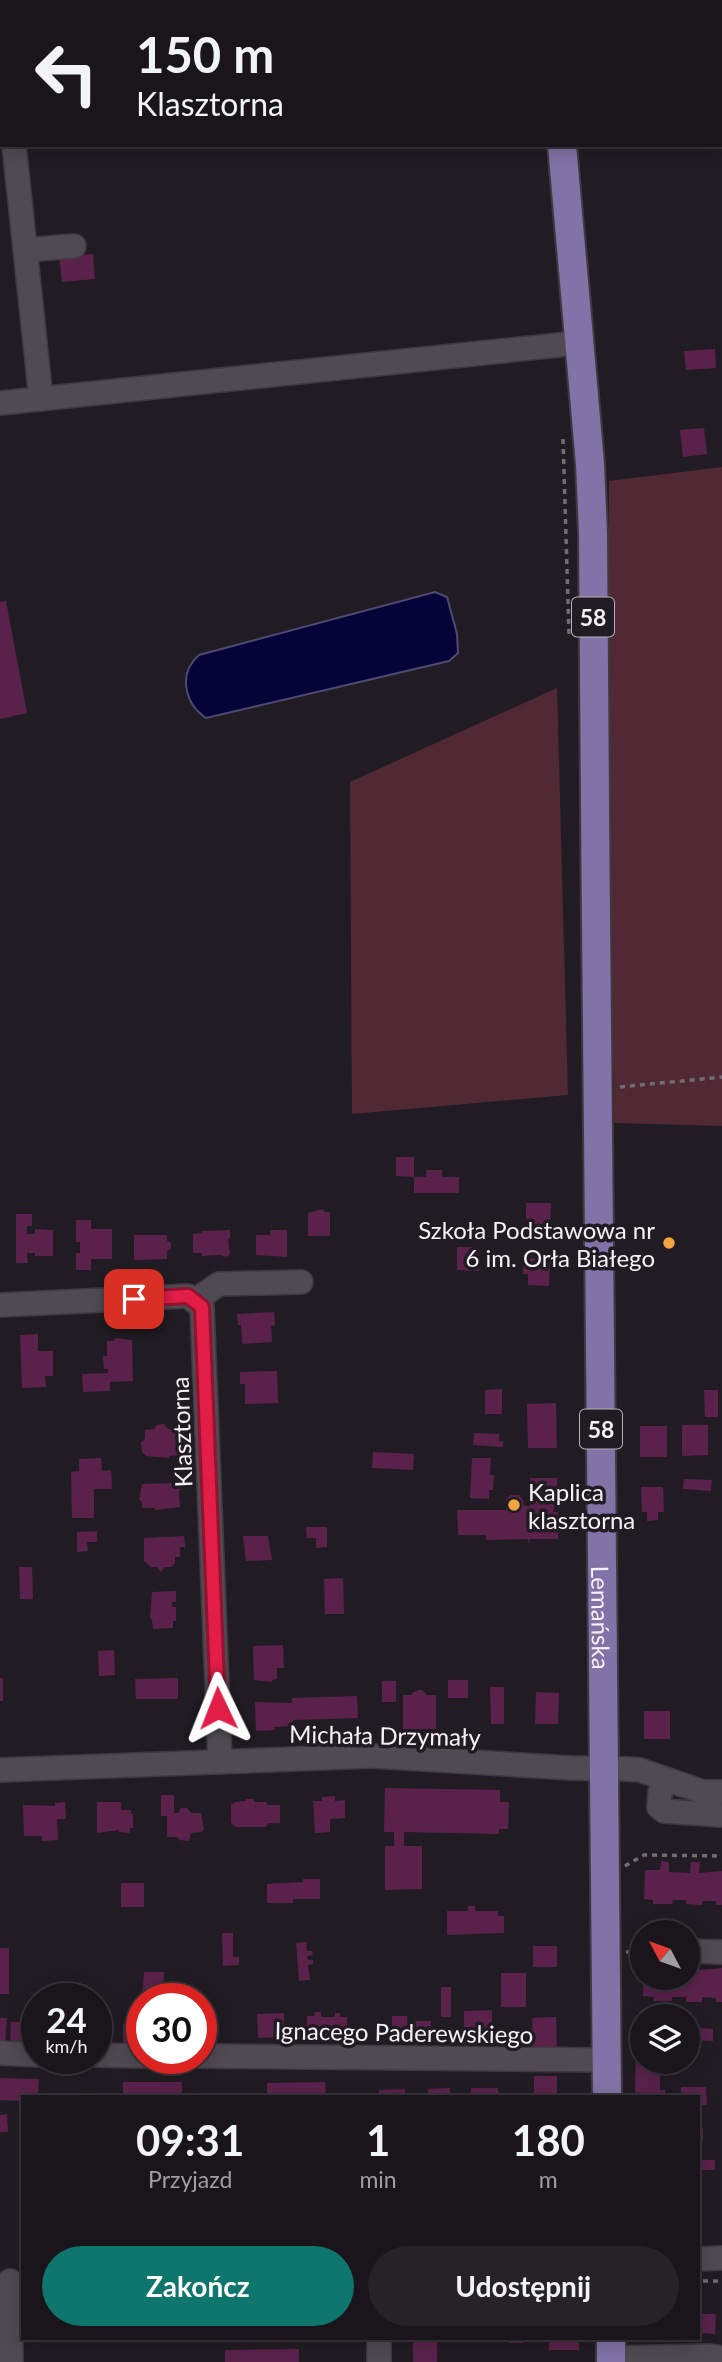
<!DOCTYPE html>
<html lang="pl">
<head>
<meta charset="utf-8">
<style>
  :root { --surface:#19151a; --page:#262227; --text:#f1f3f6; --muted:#9f9fa2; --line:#373439; --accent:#0f766e }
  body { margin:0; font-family:Lato,sans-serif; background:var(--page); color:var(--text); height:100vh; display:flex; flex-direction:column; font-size:26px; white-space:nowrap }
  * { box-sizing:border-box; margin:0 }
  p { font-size:23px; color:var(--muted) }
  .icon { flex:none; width:38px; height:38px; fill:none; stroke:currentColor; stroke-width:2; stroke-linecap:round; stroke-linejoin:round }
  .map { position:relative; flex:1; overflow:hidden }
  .side { position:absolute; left:21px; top:2095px; width:679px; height:245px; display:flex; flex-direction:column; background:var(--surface); border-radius:0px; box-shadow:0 4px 18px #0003,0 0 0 2px var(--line) }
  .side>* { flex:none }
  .top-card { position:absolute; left:0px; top:0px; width:723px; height:147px; box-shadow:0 4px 18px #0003,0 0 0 2px var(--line); background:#19151a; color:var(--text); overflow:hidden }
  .needle { width:46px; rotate:311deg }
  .fabs { position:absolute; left:630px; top:1920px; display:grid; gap:14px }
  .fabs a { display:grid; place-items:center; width:70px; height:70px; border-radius:50%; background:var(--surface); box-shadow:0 4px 18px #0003,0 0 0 2px var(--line); font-size:35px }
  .speed { position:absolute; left:21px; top:1983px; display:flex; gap:14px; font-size:35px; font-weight:700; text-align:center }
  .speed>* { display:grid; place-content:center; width:91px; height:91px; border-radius:50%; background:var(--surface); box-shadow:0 4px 18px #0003,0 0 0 2px var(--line); line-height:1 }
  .speed small { font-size:18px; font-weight:400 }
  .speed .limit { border:10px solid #d22; background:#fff; color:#111 }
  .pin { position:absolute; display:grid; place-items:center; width:60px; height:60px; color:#fff; margin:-30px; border-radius:14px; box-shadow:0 4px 10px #0006 }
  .me { position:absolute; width:77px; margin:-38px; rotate:358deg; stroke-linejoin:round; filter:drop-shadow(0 0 5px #0008) }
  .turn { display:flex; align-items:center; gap:24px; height:147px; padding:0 21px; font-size:32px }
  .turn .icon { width:91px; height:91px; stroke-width:2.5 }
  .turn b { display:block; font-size:49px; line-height:60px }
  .eta { display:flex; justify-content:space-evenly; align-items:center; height:119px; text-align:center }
  .eta b { font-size:42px; font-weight:700; line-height:49px }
  .cta { display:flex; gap:14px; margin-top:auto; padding:14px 21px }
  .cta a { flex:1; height:80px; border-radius:42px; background:var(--accent); color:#fff; font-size:28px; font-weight:700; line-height:80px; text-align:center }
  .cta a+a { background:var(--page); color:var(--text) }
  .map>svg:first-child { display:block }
  .green { fill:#502934 }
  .water { fill:#060339; stroke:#4e4a72; stroke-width:2 }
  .building { fill:#5a224b }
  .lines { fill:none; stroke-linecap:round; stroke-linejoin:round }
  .minor-casing { stroke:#3e3a40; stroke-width:26 }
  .major-casing { stroke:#3e3a40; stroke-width:32 }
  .path { stroke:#716c73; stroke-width:3.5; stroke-dasharray:5 5; stroke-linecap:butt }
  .minor { stroke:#504a52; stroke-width:23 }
  .major { stroke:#8173a7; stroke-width:28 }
  .route-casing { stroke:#92132f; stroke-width:18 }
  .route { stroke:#e11d48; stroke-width:12 }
  .poi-dot { fill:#f0a63f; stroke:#211c23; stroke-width:2.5 }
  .labels { text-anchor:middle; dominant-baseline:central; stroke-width:7; stroke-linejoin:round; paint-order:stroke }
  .shield { fill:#211c23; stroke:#b5b1b7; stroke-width:2 }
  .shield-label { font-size:23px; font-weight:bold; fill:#f5f1f7 }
  .poi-label { font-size:24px; fill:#f5f1f7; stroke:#211c23; text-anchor:end }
  .street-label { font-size:24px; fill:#f5f1f7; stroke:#211c23 }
</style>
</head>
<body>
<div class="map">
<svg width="722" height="2362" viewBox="0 0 722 2362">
  <rect width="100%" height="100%" fill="#211c23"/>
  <g class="green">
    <polygon points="0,0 355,0 355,2 2,2 2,47 0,47"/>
    <polygon points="722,467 722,1126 614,1123 614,1075 607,1044 609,481"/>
    <polygon points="557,688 568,1095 352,1114 350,782"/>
  </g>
  <path class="water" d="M435,592L447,597L457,634L458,653L449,661L206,718C184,703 178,673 199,655Z"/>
  <g class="building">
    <polygon points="93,254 95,279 62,282 59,257"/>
    <polygon points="715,349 716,368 686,370 684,351"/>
    <polygon points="704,428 707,454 683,457 680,430"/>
    <polygon points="6,601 27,713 0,719 0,602"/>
    <polygon points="396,1157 414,1157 414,1177 396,1176"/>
    <polygon points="426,1170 442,1170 442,1177 459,1177 459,1193 414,1193 414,1177 426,1177"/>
    <polygon points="526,1203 551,1203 550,1228 526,1225"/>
    <polygon points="322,1209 325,1212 330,1212 330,1236 308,1236 308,1213"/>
    <polygon points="16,1214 32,1214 32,1226 27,1226 27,1234 35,1234 35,1229 53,1230 53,1256 35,1256 35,1253 27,1253 28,1263 16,1263"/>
    <polygon points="76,1220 91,1220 91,1229 112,1229 112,1259 91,1259 91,1270 76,1270 76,1253 80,1253 80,1242 76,1242"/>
    <polygon points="230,1230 230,1238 228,1240 230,1254 227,1257 220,1255 202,1256 202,1253 193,1253 193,1234 202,1233 202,1231"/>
    <polygon points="270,1230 287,1230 287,1257 256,1255 256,1235 270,1235"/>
    <polygon points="134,1235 167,1235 167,1241 171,1243 171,1248 167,1251 167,1259 134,1260"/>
    <polygon points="457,1247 479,1247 479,1271 457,1270"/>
    <polygon points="529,1258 550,1259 549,1286 528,1285 528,1274 523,1274 524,1259"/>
    <polygon points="274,1312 275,1325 271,1326 272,1342 242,1344 241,1325 238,1325 237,1314"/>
    <polygon points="38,1334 38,1351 53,1351 53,1376 45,1376 46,1387 22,1388 20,1335"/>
    <polygon points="116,1338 132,1340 133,1381 110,1382 110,1391 83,1392 82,1374 108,1373 108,1369 104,1369 103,1356 107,1356 107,1341 114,1341"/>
    <polygon points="277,1371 278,1403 245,1404 245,1384 240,1384 240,1372"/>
    <polygon points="502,1389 502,1414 485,1414 485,1390"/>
    <polygon points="704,1390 718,1390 718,1417 705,1417"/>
    <polygon points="556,1403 557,1448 528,1448 527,1404"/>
    <polygon points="164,1424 168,1429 180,1429 180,1436 187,1440 187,1443 181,1448 181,1455 169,1456 169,1458 146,1456 142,1452 141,1443 145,1439 145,1430 154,1429 157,1425"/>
    <polygon points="682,1425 708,1425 708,1455 682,1456"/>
    <rect x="640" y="1426" width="27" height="31"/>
    <polygon points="474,1433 499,1434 499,1441 503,1441 503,1447 473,1445"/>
    <polygon points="373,1452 414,1454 413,1470 372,1468"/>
    <polygon points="101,1458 102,1471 111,1470 112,1489 94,1489 94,1518 72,1518 71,1472 79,1471 79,1459"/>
    <polygon points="472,1458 491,1458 490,1475 494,1475 493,1490 489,1490 489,1499 470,1498"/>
    <polygon points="530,1478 557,1478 558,1508 554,1508 553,1512 558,1512 558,1539 530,1539 529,1544 528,1539 486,1540 486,1535 458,1535 457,1510 506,1510 506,1500 510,1495 519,1495 523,1500 524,1506 530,1506"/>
    <polygon points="684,1479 712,1480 711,1491 683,1489"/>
    <polygon points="175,1480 179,1480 183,1483 183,1488 179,1491 180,1507 155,1510 155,1508 142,1508 142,1502 139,1499 142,1484 171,1483"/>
    <polygon points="641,1487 663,1487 664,1512 658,1512 658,1520 647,1521 647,1512 642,1512"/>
    <polygon points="306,1527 327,1527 327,1547 316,1548 316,1538 307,1538"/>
    <polygon points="97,1531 97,1542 87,1542 88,1551 77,1552 77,1532"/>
    <polygon points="184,1536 185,1547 180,1547 180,1557 175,1557 175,1563 171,1567 165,1567 161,1572 157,1567 151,1567 144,1561 144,1538"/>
    <polygon points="243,1536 268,1536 272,1560 246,1561"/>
    <polygon points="19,1567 32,1567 33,1599 20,1599"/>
    <polygon points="343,1578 344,1614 325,1614 324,1579"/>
    <polygon points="176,1591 176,1602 172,1602 172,1607 176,1607 176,1621 173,1621 173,1628 153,1629 152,1620 150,1618 152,1592"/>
    <polygon points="283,1645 284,1668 277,1668 277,1679 272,1680 272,1682 254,1680 253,1646"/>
    <polygon points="114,1650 115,1675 99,1676 98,1651"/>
    <rect x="0" y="1678" width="3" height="23"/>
    <polygon points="178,1678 178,1699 136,1699 135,1679"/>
    <rect x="448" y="1680" width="20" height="18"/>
    <rect x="382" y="1681" width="14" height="21"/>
    <polygon points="490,1687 504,1687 504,1724 491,1724"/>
    <polygon points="418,1690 422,1690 427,1695 436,1695 436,1729 403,1729 403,1695 412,1695 412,1693"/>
    <polygon points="536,1692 559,1693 558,1724 535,1724"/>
    <polygon points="357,1696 358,1718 293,1720 293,1726 274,1727 275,1730 256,1731 255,1702 292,1703 292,1698"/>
    <rect x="644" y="1711" width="26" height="28"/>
    <polygon points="385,1788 500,1790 500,1802 509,1802 508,1829 499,1829 499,1834 404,1832 404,1846 422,1846 422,1889 385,1890 385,1846 394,1846 394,1832 384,1832"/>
    <polygon points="161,1795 174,1795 174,1813 178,1813 181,1808 187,1808 191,1813 201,1813 204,1830 201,1832 191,1833 189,1841 180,1840 177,1837 167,1837 167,1816 161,1816"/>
    <polygon points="335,1796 335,1801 345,1800 345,1818 330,1819 330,1832 315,1833 313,1801 322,1801 322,1797"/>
    <polygon points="246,1799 254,1799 254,1802 266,1802 268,1805 280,1805 280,1823 269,1823 266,1827 236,1827 231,1823 231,1805 235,1802 246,1801"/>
    <polygon points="65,1802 66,1819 57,1819 58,1840 42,1841 42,1836 24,1836 23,1805 55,1806 55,1803"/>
    <polygon points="97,1802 121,1802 121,1810 131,1810 131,1814 133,1814 133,1828 130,1828 130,1833 119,1832 119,1830 97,1833"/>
    <polygon points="661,1861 669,1862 669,1872 690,1873 691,1862 700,1862 699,1873 722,1871 722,1905 716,1905 716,1901 702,1901 702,1905 686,1904 686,1900 673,1900 672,1904 653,1904 653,1900 644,1899 645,1870 660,1870"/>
    <polygon points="303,1879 320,1879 320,1899 293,1899 293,1903 267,1903 267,1884 303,1882"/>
    <rect x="121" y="1883" width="23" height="24"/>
    <polygon points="468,1906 475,1906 475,1911 498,1911 498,1916 504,1916 504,1933 447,1935 447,1911 468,1911"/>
    <polygon points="222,1933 233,1933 233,1957 239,1957 239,1965 223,1966"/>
    <polygon points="306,1942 307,1951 312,1951 313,1955 307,1956 308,1960 313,1960 313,1964 308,1965 310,1980 299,1981 296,1943"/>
    <rect x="533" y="1946" width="24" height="21"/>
    <rect x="0" y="1948" width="9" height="46"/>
    <polygon points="691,1959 700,1959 699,1970 722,1968 722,2002 716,2002 716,1998 702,1997 702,2002 686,2002 686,1997 672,1997 672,2001 653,2001 654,1997 643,1996 644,1978 688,1978"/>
    <polygon points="144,1972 164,1972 163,1998 142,1998"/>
    <rect x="501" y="1973" width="25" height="34"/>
    <rect x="441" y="1987" width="10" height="30"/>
    <polygon points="492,2010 492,2044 464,2045 464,2011"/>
    <polygon points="315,2012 321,2012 321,2017 335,2017 335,2013 340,2013 340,2017 347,2017 347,2039 307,2038 307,2016 314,2016"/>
    <polygon points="284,2013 284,2037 258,2038 257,2014"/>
    <polygon points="392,2016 407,2016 407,2021 431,2021 431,2047 404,2047 404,2032 392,2033"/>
    <polygon points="556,2017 557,2047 533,2048 532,2018"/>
    <polygon points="0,2018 7,2018 5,2045 0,2044"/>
    <polygon points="11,2022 37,2022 37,2044 10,2044"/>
    <polygon points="142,2023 142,2046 123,2046 123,2024"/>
    <polygon points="688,2027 713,2029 713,2041 688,2040"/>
    <polygon points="636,2054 642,2054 642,2062 660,2062 660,2090 665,2090 665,2096 643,2096 643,2093 635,2092"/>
    <rect x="534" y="2076" width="23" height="20"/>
    <polygon points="0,2078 39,2079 38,2096 23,2096 23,2101 0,2100"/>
    <rect x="123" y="2082" width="59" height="14"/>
    <polygon points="325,2082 326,2096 267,2096 267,2083"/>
    <polygon points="681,2087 706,2087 707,2105 698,2105 698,2096 681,2096"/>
    <polygon points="450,2088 450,2096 428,2096 428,2089"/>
    <polygon points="471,2088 498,2088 499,2096 471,2096"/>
    <polygon points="405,2089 405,2096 379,2096 379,2090"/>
    <polygon points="7,2114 8,2132 0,2132 0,2115"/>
    <polygon points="698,2127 703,2128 703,2141 698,2140"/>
    <rect x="698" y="2160" width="17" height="10"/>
    <polygon points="701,2314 716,2314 715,2334 701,2333"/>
    <rect x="57" y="2338" width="27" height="4"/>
    <rect x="413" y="2338" width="24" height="24"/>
    <rect x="509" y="2338" width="14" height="5"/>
    <rect x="549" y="2338" width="30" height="12"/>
    <polygon points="299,2349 299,2362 225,2362 225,2350"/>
  </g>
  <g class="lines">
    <defs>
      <g id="minor">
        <polyline points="14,145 41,399"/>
        <polyline points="25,250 74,246"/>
        <polyline points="0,403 559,345 581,341"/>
        <polyline points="194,1301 219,1284 301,1282"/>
        <polyline points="0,1305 188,1296 202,1307 220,1761"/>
        <polyline points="0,1770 373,1756 571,1768 627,1769 640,1770 703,1792 722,1792"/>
        <polyline points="665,1780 660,1793 659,1807 664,1811 720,1815"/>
        <polyline points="688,1951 722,1952"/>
        <polyline points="0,2053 37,2055"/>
        <polyline points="96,2055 142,2056"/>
        <polyline points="201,2056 606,2060"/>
        <polyline points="698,2259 722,2258"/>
        <polyline points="10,2281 11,2362"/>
        <polyline points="611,2358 710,2356 722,2358"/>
        <polyline points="379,2362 379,2338"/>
      </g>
      <g id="major">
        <polyline points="549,0 549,2"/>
        <path id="s1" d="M562,145L590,464L593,533C597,1054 600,1575 607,2096"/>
        <polyline points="611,2338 611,2362"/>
      </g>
    </defs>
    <use href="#minor" class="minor-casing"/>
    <use href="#major" class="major-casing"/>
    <g class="path">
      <polyline points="524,0 524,2"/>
      <polyline points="563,439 569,634"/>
      <polyline points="620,1087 722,1077"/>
      <polyline points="625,1866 644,1855 722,1856"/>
      <polyline points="626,1952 642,1951"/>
      <polyline points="703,2281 722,2281"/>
    </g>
    <use href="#minor" class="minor"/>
    <use href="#major" class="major"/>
  </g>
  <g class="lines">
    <defs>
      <polyline id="route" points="134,1299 188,1296 202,1307 218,1708"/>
    </defs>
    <use href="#route" class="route-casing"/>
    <use href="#route" class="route"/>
  </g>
  <g class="poi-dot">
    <circle cx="669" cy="1243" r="7"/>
    <circle cx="514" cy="1505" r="7"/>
  </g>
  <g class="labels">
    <g class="shield">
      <rect x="572" y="597.5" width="42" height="39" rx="5"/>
      <rect x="580" y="1409.5" width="42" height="39" rx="5"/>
    </g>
    <g class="shield-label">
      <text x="593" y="617">58</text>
      <text x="601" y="1429">58</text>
    </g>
    <g class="poi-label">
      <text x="655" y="1229">Szkoła Podstawowa nr<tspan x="655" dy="28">6 im. Orła Białego</tspan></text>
      <text x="528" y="1491" text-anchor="start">Kaplica<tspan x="528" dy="28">klasztorna</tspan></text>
    </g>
    <g class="street-label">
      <text transform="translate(181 1432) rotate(-92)">Klasztorna</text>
      <text stroke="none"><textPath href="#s1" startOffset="1474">Lemańska</textPath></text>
      <text transform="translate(385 1735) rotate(1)">Michała Drzymały</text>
      <text transform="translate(404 2032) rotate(1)">Ignacego Paderewskiego</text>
    </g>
  </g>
</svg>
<div class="fabs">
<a><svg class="needle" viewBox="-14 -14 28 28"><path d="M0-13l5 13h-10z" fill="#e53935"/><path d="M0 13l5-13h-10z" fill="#9f9fa2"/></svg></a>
<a><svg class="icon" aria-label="layers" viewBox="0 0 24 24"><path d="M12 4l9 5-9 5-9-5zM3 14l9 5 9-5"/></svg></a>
</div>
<div class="speed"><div>24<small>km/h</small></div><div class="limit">30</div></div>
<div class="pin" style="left:134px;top:1299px;background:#d93025"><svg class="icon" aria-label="arrive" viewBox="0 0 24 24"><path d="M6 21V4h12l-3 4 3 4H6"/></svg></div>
<svg class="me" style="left:218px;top:1708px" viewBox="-20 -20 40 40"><path d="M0-17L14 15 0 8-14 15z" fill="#e11d48" stroke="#fff" stroke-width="4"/></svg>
<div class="top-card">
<div class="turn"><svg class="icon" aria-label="left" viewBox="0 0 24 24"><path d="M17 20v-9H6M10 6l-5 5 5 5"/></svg><div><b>150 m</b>Klasztorna</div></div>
</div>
<section class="side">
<div class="eta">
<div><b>09:31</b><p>Przyjazd</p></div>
<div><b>1</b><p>min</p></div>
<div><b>180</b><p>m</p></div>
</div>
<div class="cta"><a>Zakończ</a><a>Udostępnij</a></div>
</section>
</div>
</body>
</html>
